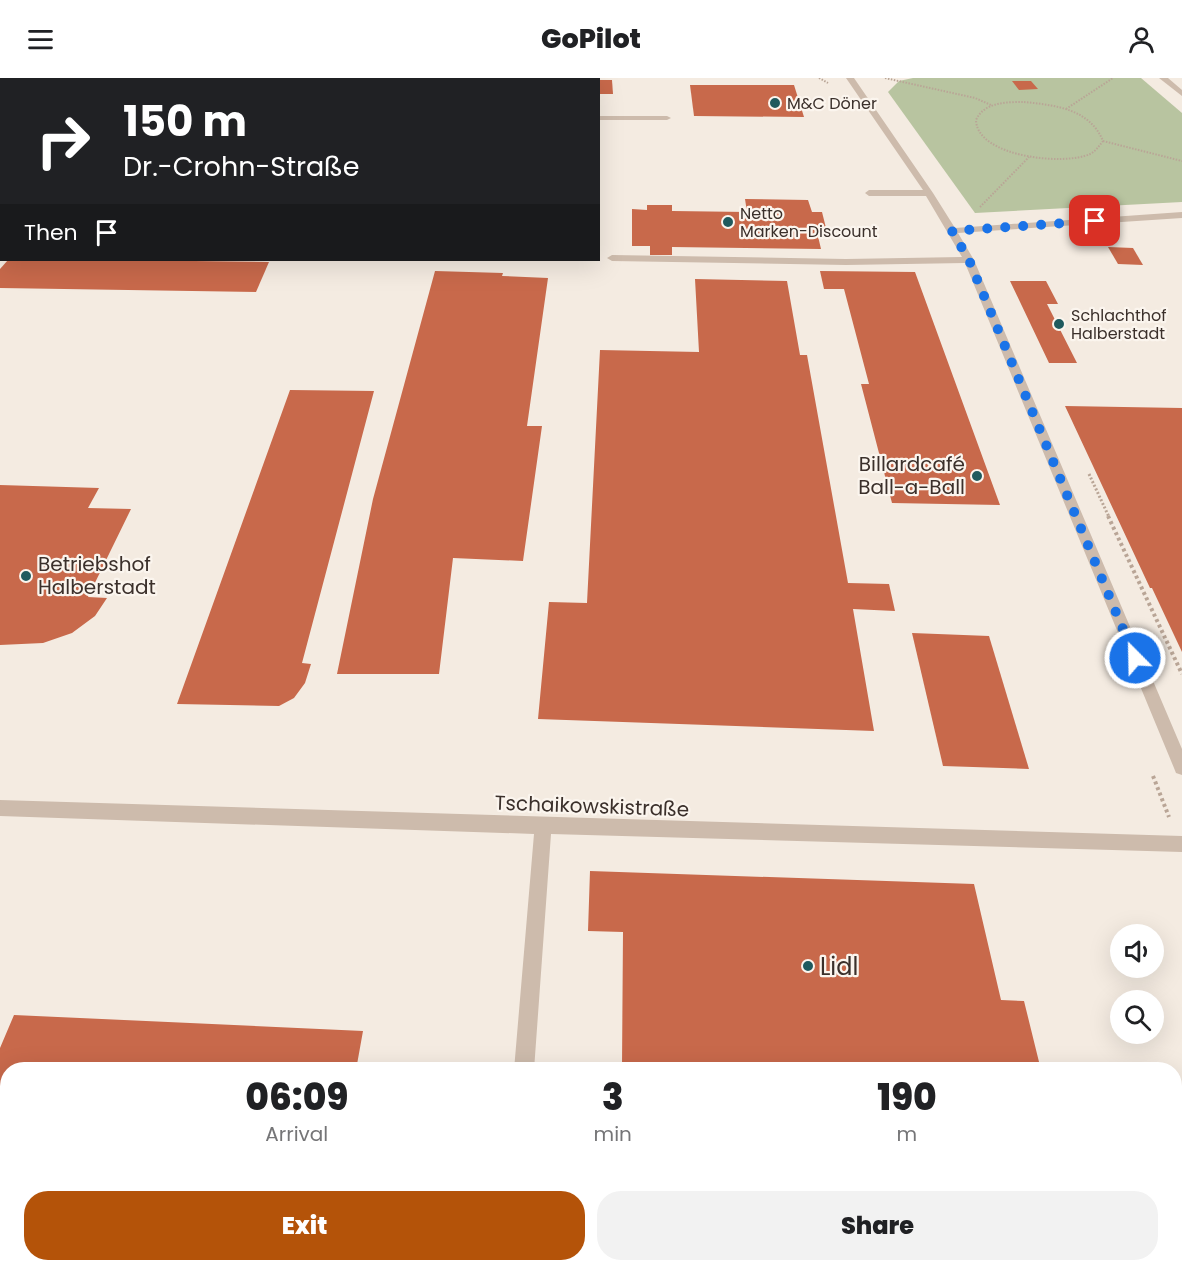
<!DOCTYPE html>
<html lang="en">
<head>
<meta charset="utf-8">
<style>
  :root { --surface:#fff; --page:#f2f2f2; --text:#202124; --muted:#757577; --accent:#b45309 }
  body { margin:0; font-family:Poppins,sans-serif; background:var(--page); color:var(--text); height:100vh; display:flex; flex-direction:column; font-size:22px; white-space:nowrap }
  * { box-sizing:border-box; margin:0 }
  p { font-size:20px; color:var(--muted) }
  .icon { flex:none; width:33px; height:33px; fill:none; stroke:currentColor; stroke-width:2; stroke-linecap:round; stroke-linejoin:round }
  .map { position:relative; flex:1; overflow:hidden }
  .drawer { position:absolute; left:0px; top:984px; width:1182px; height:210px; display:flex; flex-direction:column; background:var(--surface); border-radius:24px 24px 0 0; box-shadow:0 6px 24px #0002 }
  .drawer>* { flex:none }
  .guide { position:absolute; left:0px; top:0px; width:600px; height:183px; box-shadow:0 6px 24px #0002; background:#202124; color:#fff; overflow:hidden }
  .controls { position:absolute; left:1110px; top:846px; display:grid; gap:12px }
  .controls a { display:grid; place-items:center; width:54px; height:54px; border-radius:50%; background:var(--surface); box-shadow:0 6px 24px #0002; font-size:30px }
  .pin { position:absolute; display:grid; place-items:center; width:51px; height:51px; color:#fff; margin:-26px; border-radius:12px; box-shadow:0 3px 9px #0006 }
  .me { position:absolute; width:66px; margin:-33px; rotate:337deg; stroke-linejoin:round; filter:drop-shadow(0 0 4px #0008) }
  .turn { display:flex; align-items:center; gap:21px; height:126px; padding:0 24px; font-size:27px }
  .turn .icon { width:78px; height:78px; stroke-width:2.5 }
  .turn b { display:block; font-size:42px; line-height:51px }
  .then { display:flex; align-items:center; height:57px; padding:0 24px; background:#0003; gap:12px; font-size:22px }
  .eta { display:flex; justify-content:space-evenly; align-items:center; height:102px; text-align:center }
  .eta b { font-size:36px; font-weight:800; line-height:42px }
  .cta { display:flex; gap:12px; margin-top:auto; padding:12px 24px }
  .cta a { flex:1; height:69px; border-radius:24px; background:var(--accent); color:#fff; font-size:24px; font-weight:800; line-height:69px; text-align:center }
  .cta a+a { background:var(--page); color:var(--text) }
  header { display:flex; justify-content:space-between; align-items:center; height:78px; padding:0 24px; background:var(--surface); font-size:27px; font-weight:800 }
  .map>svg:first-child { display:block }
  .green { fill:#b8c4a0 }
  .building { fill:#c8694b }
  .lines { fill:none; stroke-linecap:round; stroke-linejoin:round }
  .path-far2 { stroke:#b9a596; stroke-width:2; stroke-dasharray:1.5 1.5; stroke-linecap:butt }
  .path-far1 { stroke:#b9a596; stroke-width:3; stroke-dasharray:2 2; stroke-linecap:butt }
  .path { stroke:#b9a596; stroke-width:4; stroke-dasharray:3 3; stroke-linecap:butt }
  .minor { fill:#cdbbac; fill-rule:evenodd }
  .route { stroke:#1a73e8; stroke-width:10; stroke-dasharray:0 18 }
  .poi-dot { fill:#1f5a5e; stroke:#fbf5ee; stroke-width:2 }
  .labels { text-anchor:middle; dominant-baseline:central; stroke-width:4.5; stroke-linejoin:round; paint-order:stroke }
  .far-poi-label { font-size:16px; fill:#3b302b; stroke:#fbf5ee; text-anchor:start }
  .poi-label { font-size:20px; fill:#3b302b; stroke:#fbf5ee; text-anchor:end }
  .street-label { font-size:20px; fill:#3b302b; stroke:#fbf5ee }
  .near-poi-label { font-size:24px; fill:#3b302b; stroke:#fbf5ee; text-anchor:start }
</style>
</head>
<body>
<header><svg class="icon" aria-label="menu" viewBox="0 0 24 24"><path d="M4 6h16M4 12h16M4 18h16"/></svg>GoPilot<svg class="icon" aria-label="person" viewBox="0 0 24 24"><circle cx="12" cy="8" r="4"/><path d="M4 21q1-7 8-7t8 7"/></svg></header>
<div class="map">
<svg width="1182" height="1194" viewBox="0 0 1182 1194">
  <rect width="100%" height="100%" fill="#f4ebe1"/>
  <polygon class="green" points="913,0 1141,0 1182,35 1182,124 975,135 888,14 899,3"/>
  <g class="building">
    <polygon points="598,2 612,2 613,16 598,16"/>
    <polygon points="1012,3 1031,3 1038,11 1019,12"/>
    <polygon points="690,7 794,7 804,39 694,38"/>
    <polygon points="745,121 808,122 812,134 822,134 827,154 817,154 821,171 672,169 672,177 650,177 650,168 632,168 632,131 647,132 647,127 672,127 672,133 747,134"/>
    <polygon points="1108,169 1133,170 1143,187 1118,186"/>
    <polygon points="8,182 113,182 269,184 256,214 0,210 0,191"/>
    <polygon points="435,193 503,195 502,198 548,200 527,348 542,348 523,483 453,480 439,596 337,596 373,421"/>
    <polygon points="820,193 915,194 1000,427 892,425 861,306 869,306 844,211 824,211"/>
    <polygon points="695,201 787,203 800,277 807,277 848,505 889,506 895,533 853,531 874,653 538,641 549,524 587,525 600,272 699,274"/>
    <polygon points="1010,203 1046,203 1058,226 1047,226 1077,285 1049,285"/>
    <polygon points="290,312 374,313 302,585 311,586 305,605 294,620 279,628 177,626"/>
    <polygon points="1065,328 1182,330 1182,574 1152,510 1150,510"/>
    <polygon points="0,407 99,410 88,430 131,431 88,519 107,520 95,538 72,555 43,565 0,567"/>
    <polygon points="912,555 989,558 1029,691 943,688"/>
    <polygon points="590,793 974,806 1001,922 1024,923 1041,992 694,992 622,988 623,854 588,853"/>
    <polygon points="14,937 363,953 356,992 8,992 8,1186 320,1186 319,1194 0,1194 0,970"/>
  </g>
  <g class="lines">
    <g class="path-far2">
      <polyline points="819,0 828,5"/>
      <polyline points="885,0 975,20 991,27"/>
      <path d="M1024,24C1055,27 1090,31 1103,63C1099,68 1096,73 1090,76C1064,88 977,79 976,42C984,24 1007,24 1024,24Z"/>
      <polyline points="1066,31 1113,0"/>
      <polyline points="1103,63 1182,83"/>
      <polyline points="980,129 1029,79"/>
    </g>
    <polyline class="path-far1" points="1089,396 1109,439"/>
    <g class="path">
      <polyline points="1108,438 1182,596"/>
      <polyline points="1153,698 1169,739"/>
    </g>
    <g class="minor">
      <polygon points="15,0 23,0 14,2"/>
      <rect x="568" y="0" width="8" height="2"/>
      <polygon points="846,0 854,0 933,115 955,150 1182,134 1182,140 958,155 974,182 1182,671 1182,697 1176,695 1174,690 965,185 846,187 612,183 607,180 612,177 846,181 962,179 926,118 869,118 865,115 869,112 923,112"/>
      <polygon points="1159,0 1168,0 1182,12 1182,18"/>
      <polygon points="0,17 2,17 0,22"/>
      <polygon points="598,38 667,38 671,40 667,42 598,42"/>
      <rect x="0" y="96" width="2" height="6"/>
      <polygon points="0,722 1182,758 1182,774 551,756 534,992 514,992 534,756 0,738"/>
    </g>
  </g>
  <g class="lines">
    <polyline class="route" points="1095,143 952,153 969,182 1135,580"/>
  </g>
  <g class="poi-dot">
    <circle cx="775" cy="25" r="6"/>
    <circle cx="728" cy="144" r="6"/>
    <circle cx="1059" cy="246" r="6"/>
    <circle cx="977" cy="398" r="6"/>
    <circle cx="26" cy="498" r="6"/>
    <circle cx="808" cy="888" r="6"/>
  </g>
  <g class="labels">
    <g class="far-poi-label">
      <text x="787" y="25">M&amp;C Döner</text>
      <text x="740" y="135">Netto<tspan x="740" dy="18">Marken-Discount</tspan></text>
      <text x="1071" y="237">Schlachthof<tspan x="1071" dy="18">Halberstadt</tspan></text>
    </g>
    <g class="poi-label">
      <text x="965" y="386">Billardcafé<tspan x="965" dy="23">Ball-a-Ball</tspan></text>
      <text x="38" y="486" text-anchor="start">Betriebshof<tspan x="38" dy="23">Halberstadt</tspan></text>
    </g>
    <g class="street-label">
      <text transform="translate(592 728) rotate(2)">Tschaikowskistraße</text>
    </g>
    <g class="near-poi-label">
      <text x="820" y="888">Lidl</text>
    </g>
  </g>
</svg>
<div class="controls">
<a><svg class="icon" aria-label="sound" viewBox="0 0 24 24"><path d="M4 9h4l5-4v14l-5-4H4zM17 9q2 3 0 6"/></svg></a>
<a><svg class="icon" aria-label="search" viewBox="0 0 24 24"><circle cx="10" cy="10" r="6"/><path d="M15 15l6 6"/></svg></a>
</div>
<div class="pin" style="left:1095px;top:143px;background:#d93025"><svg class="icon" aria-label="arrive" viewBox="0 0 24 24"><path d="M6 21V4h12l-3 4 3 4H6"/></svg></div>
<svg class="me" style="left:1135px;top:580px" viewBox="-20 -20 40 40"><circle r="17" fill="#1a73e8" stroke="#fff" stroke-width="3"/><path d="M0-11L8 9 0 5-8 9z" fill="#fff"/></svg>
<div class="guide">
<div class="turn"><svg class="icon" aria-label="right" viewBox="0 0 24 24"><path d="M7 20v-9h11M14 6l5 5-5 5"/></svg><div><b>150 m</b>Dr.-Crohn-Straße</div></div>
<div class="then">Then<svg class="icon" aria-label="arrive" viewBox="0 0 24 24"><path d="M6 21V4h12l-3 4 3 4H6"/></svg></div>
</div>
<section class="drawer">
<div class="eta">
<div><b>06:09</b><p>Arrival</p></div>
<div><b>3</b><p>min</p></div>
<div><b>190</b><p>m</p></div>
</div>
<div class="cta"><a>Exit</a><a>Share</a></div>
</section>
</div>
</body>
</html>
